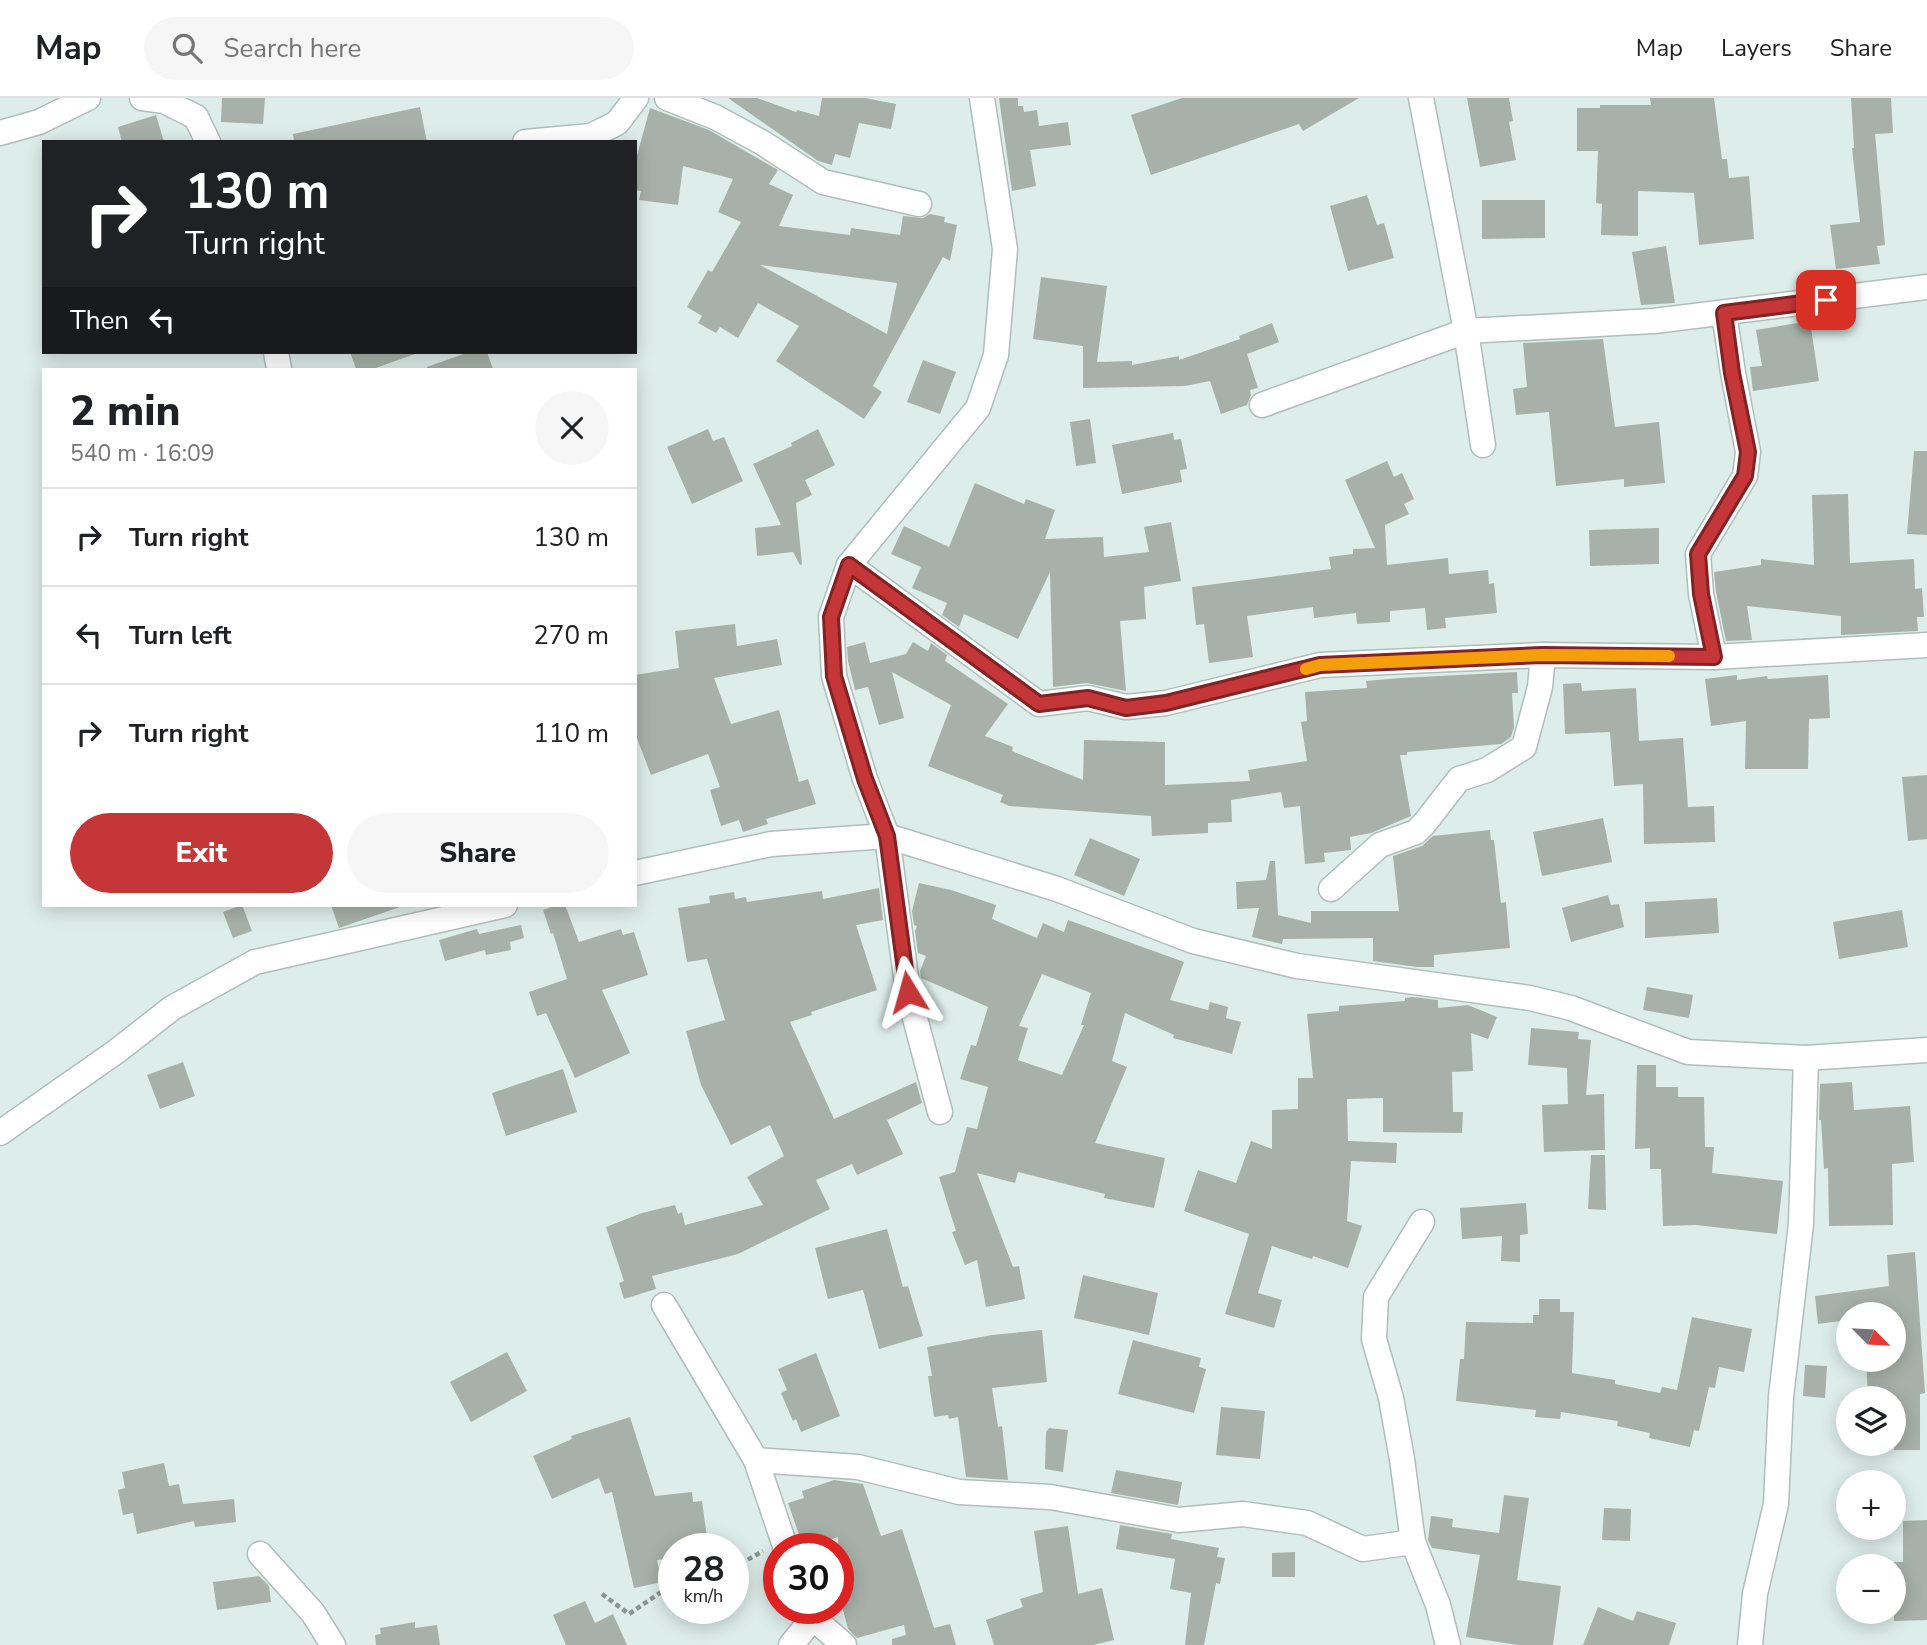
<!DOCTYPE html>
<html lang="en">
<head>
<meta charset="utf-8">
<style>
  :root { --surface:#fff; --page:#f6f6f6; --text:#202124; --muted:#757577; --line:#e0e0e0; --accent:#c53638 }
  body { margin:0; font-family:"Nunito Sans",sans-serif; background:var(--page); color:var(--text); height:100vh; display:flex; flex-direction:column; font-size:26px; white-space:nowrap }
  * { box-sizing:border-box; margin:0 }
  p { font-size:23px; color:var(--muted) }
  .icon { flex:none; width:38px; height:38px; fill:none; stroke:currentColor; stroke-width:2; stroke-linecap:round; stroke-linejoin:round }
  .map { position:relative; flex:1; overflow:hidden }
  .drawer { position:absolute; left:42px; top:270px; width:595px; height:539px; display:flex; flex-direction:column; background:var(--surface); border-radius:0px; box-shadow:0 4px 18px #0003 }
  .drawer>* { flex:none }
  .top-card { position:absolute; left:42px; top:42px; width:595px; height:214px; border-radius:0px; box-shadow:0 4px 18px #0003; background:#202124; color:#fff; overflow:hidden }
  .needle { width:46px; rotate:114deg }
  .controls { position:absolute; left:1836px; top:1204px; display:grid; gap:14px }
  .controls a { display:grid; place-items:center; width:70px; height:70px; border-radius:50%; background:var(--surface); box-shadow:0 4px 18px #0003; font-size:35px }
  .speed { position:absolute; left:658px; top:1435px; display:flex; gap:14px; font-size:35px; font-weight:700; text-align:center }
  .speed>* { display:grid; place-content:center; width:91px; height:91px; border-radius:50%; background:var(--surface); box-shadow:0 4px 18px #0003; line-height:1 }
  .speed small { font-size:18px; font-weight:400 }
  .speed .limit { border:10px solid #d22; background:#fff; color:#111 }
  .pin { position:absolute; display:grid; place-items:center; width:60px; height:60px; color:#fff; margin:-30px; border-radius:14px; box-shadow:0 4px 10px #0006 }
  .me { position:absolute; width:77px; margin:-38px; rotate:352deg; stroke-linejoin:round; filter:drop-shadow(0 0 5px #0008) }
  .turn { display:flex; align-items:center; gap:24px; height:147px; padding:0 28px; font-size:32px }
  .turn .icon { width:91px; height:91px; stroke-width:2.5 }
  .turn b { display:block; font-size:49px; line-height:60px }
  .then { display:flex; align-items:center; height:66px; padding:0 28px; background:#0003; gap:14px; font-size:26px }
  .round { display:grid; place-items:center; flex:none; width:74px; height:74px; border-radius:37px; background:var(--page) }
  .summary { display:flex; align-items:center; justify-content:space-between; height:119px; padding:0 28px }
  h1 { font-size:42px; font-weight:800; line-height:52px }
  .cta { display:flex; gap:14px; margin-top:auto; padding:14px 28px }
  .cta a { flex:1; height:80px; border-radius:42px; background:var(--accent); color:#fff; font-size:28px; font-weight:800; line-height:80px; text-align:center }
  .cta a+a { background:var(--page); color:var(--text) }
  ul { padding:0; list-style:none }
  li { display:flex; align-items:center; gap:21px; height:98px; padding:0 28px; border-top:2px solid var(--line) }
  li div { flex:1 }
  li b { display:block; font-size:26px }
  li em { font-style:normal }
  header { display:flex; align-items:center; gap:42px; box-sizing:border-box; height:98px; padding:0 35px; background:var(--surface); border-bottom:2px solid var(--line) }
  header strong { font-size:33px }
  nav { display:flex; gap:38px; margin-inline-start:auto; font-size:24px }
  .search { width:490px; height:63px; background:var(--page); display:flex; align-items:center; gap:18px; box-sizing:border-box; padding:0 24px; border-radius:38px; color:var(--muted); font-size:26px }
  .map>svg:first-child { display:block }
  .building { fill:#a7b1a9; fill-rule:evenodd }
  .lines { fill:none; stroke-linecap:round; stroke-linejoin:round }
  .minor-casing { stroke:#afbebb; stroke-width:27 }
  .path { stroke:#8a9592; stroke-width:4.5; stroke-dasharray:5 3.5; stroke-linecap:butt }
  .minor { stroke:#fff; stroke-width:24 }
  .route-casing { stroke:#802324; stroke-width:18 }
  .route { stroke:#c53638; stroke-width:12 }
  .slow { stroke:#f59e0b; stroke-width:12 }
</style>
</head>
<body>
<header>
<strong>Map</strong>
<div class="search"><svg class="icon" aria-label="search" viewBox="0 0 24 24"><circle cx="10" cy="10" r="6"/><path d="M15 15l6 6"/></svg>Search here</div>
<nav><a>Map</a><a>Layers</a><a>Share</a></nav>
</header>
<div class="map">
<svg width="1927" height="1547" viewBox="0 0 1927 1547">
  <rect width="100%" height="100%" fill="#ddede9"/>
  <g class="building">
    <polygon points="222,0 265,0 263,26 221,24"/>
    <polygon points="728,0 757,0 796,14 797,12 819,18 822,0 865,0 896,6 891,31 859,25 850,60 835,56 832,67 818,63"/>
    <polygon points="999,0 1018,0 1018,8 1023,8 1024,14 1037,12 1039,28 1068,24 1071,47 1030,52 1036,88 1012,93"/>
    <polygon points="1182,0 1359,0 1303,33 1299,26 1151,77 1131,17"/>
    <polygon points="1467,0 1509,0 1513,23 1509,24 1516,62 1480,69"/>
    <polygon points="1650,0 1714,0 1722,61 1727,61 1729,80 1749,78 1754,141 1699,147 1694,95 1638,93 1638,138 1601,137 1602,106 1596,105 1598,53 1577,53 1577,10 1600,10 1600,7 1651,7"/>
    <polygon points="1851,0 1891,0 1893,35 1875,36 1885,147 1877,148 1880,166 1836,171 1830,127 1860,124 1852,50 1854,50"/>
    <polygon points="420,9 427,44 294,44 293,36"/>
    <path d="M650,10L709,32L778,72L769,86L793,97L779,128L850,137L851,130L900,137L903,118L923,120L930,116L945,119L944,124L957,127L950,163L943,159L873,288L882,294L864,321L776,263L799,228L758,205L738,240L720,229L716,235L698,225L702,218L687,209L708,172L712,174L741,124L718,114L733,81L683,68L678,107L639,102L641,93L635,92V65ZM760,167L897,185L887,236Z"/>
    <polygon points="156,17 164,44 122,44 118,29"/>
    <polygon points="1367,97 1377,127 1384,125 1394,160 1348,173 1330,108"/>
    <polygon points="1482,102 1545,102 1545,140 1482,141"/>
    <polygon points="1666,148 1675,205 1641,207 1632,154"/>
    <polygon points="1041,179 1107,188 1097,264 1132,263 1132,267 1179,258 1179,262 1240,241 1239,238 1272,225 1279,244 1247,256 1258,290 1250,292 1251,297 1247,307 1221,316 1210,283 1185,288 1083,290 1083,248 1033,241"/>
    <polygon points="1810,223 1819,283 1753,293 1750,269 1762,268 1756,232"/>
    <polygon points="1603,241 1615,329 1659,324 1665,385 1624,389 1624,381 1556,388 1549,314 1516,317 1513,291 1527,289 1523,245"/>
    <polygon points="350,254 415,254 415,256 373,271 356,271"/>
    <polygon points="469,254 487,254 493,271 427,271 427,269"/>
    <polygon points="923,262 956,274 940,316 907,304"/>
    <polygon points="1090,321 1096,365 1076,368 1070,324"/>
    <polygon points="708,331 713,343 724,339 743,383 692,406 667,349"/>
    <polygon points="818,331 835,367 805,382 812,397 796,405 802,466 800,467 793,454 757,458 755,430 781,427 753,366 792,348 791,345"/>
    <polygon points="1173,335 1174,342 1181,341 1187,371 1180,372 1182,384 1122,396 1112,347"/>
    <polygon points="1914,353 1927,353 1927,437 1907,436"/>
    <polygon points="1387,363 1394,379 1402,375 1414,401 1404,406 1409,416 1385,427 1387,467 1448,460 1449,476 1488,472 1489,486 1494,485 1497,515 1445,520 1446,530 1427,532 1425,510 1390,513 1390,524 1357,526 1356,515 1314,520 1313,509 1247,518 1253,559 1209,565 1204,526 1196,527 1192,489 1331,471 1329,459 1353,456 1353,451 1375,450 1345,382"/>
    <polygon points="975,385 1024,406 1026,401 1055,412 1045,441 1103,439 1104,459 1149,454 1144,429 1171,424 1181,483 1144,489 1146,521 1120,523 1126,593 1087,585 1053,589 1050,474 1018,541 964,516 959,529 942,517 947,505 912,490 921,469 891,456 904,428 949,449"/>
    <polygon points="1848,396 1850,465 1914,461 1915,491 1922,490 1924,519 1917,519 1918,533 1841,537 1841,518 1747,508 1752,542 1726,543 1716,494 1714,474 1761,467 1761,461 1814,467 1812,397"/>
    <polygon points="1659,430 1659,466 1590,468 1589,432"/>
    <polygon points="735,526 737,548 777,541 782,567 714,580 731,626 779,612 799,684 808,681 816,706 766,721 768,726 743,734 739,722 721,728 710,692 720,689 708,656 651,677 635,635 635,577 679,570 675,533"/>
    <polygon points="865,544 870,565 906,556 913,544 928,553 931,545 947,557 945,563 1008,606 985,638 1013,649 1012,653 1083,682 1084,642 1165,644 1165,687 1250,683 1248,672 1307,663 1301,624 1307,623 1305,594 1367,590 1366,583 1400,580 1517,574 1518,595 1512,595 1514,629 1511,639 1501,646 1407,654 1407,657 1400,657 1411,718 1371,735 1350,739 1351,752 1324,755 1325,764 1305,766 1300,708 1284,710 1281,694 1231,702 1232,724 1208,725 1208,735 1152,738 1151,718 1009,708 1000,704 1003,697 928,668 951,607 892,574 904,620 879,627 868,589 855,592 848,563 847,549"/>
    <polygon points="1737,577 1737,582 1767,578 1768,581 1828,577 1830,620 1809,621 1808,671 1745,671 1746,623 1711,628 1705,581"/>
    <polygon points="1581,585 1582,593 1636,590 1639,643 1683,640 1688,709 1714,708 1715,744 1644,746 1643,686 1614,688 1610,634 1565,636 1563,586"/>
    <polygon points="1927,677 1927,741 1908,743 1902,679"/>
    <polygon points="1603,720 1612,764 1542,778 1533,734"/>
    <polygon points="1490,732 1491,742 1494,742 1501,805 1506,804 1510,850 1434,857 1434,869 1417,869 1373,863 1373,840 1283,841 1282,846 1252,839 1259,810 1237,811 1236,784 1266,782 1270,763 1275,763 1278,817 1311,825 1311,813 1399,813 1393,758 1422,748 1433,738"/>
    <polygon points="1090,740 1140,761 1124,798 1074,777"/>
    <path d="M919,785L951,792L996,807L992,821L1037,840L1043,825L1064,834L1068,822L1184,864L1170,902L1208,912L1210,904L1228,909L1226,920L1241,924L1232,956L1173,940L1174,937L1125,915L1112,963L1127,969L1095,1045L1165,1060L1154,1110L1104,1100L1105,1096L1018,1074L1015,1085L977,1075L1013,1169L1019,1168L1025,1201L986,1209L977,1162L965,1167L952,1134L956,1133L939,1079L955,1074L967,1029L977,1031L988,989L960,981L971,947L976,948L988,909L921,880L920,873L926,858L918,855L915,833L917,828L914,827L912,813ZM1042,876L1091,895L1081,927H1084L1062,977L1018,962L1028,930L1019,928Z"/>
    <polygon points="879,790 883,822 856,827 877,892 811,914 812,917 790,924 834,1021 916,984 922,1005 887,1022 903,1056 857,1077 852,1066 816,1082 830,1111 738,1156 652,1178 656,1191 624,1201 619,1185 624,1183 606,1129 642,1115 675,1107 678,1116 682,1114 685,1127 763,1107 747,1079 784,1058 770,1027 731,1047 701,987 686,933 725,922 707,861 687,864 678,810 710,805 709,798 734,794 735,801 746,799 747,804 822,793 823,801"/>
    <polygon points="1608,797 1611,807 1619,806 1624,829 1571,844 1562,810"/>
    <polygon points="1717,800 1719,835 1645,840 1645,804"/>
    <polygon points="242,807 252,833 233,840 223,814"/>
    <polygon points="331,807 400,807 400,809 339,830"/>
    <polygon points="558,807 565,807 579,844 621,831 623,837 634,834 648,877 602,892 630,955 575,980 546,915 537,918 529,894 567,881 553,835 551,836 543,812"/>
    <polygon points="1902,812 1908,849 1839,861 1833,824"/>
    <polygon points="521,827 524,840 510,844 511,852 486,857 485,852 445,863 439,842 477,831 479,836"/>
    <polygon points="1647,889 1693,897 1689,920 1643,912"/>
    <polygon points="1412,899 1438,902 1438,910 1468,907 1497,919 1488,941 1471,935 1473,973 1452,974 1453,1014 1463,1014 1462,1035 1383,1034 1383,1000 1347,1001 1348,1043 1397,1045 1396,1065 1351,1063 1347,1123 1362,1128 1348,1170 1313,1158 1312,1161 1272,1148 1258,1195 1282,1202 1274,1230 1225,1216 1249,1136 1184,1113 1198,1072 1236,1085 1251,1043 1272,1051 1272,1012 1298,1011 1298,980 1313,980 1307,916 1339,913 1339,908 1405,903 1405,900"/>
    <polygon points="1531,930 1579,934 1578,941 1591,942 1586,997 1604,996 1605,1052 1544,1054 1542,1007 1568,1006 1567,970 1528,967"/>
    <polygon points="183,964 195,998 160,1011 147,977"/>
    <polygon points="1637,967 1656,967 1656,989 1678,989 1678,999 1704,999 1705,1049 1714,1049 1712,1075 1783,1083 1777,1136 1696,1127 1663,1128 1661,1071 1650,1071 1650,1050 1635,1051"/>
    <polygon points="563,971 577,1014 506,1038 492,995"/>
    <polygon points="1852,984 1854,1012 1910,1008 1914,1064 1892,1066 1893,1127 1829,1128 1828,1070 1824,1071 1821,1022 1819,1022 1820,986"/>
    <polygon points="1591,1057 1605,1057 1606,1112 1588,1111"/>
    <polygon points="1526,1105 1528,1136 1520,1137 1520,1164 1501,1163 1502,1138 1462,1141 1460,1110"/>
    <polygon points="887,1131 903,1189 908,1188 923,1238 879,1251 863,1192 828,1201 815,1150"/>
    <polygon points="1915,1154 1925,1295 1920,1296 1920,1352 1894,1352 1894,1297 1868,1299 1866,1262 1894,1262 1894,1215 1848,1216 1848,1222 1818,1226 1815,1198 1889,1188 1887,1157"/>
    <polygon points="1083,1177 1158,1195 1149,1237 1074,1220"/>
    <polygon points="1539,1201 1560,1201 1560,1214 1574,1214 1572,1275 1615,1282 1615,1286 1660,1295 1662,1289 1677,1292 1692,1219 1752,1231 1744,1274 1719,1269 1715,1290 1709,1289 1699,1333 1694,1332 1690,1349 1649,1340 1650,1335 1617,1328 1618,1323 1561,1314 1560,1321 1535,1319 1536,1312 1456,1303 1460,1261 1464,1261 1466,1224 1533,1225 1533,1217 1539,1217"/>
    <polygon points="1042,1232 1047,1284 992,1290 998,1329 1002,1328 1008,1382 966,1379 958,1319 949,1321 948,1317 934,1319 928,1278 932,1278 927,1249 992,1237"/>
    <polygon points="1133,1242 1201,1260 1199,1269 1206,1271 1194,1315 1118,1296"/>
    <polygon points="507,1254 527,1293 471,1324 450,1284"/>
    <polygon points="816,1255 840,1318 801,1334 796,1321 793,1323 781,1295 787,1292 778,1271"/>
    <polygon points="1805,1267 1827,1268 1825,1300 1803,1298"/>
    <polygon points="1221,1309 1265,1313 1260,1361 1216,1357"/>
    <polygon points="630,1319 655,1398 692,1394 693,1404 702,1403 707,1440 698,1441 700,1451 674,1451 674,1460 657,1462 662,1484 634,1490 612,1394 605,1396 599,1380 552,1401 533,1358 572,1341 571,1338"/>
    <polygon points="1049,1330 1068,1332 1063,1374 1045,1371 1046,1334"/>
    <polygon points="164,1365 169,1388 179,1386 183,1406 234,1401 236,1424 195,1429 194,1423 137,1436 133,1415 123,1417 118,1392 125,1390 122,1374"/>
    <polygon points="1116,1372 1182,1384 1178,1407 1111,1395"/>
    <polygon points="834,1382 863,1386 881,1438 902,1431 934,1530 950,1526 956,1547 892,1547 892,1541 906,1537 904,1527 857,1540 848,1531 842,1508 838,1509 838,1439 804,1451 788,1405 804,1400 802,1393"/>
    <polygon points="1504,1397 1529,1400 1517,1482 1561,1488 1553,1547 1518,1547 1466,1539 1480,1457 1432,1450 1428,1442 1431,1418 1453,1421 1452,1429 1499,1435"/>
    <polygon points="1604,1410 1631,1411 1630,1443 1602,1442"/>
    <polygon points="1927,1422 1927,1522 1894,1523 1894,1464 1903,1464 1903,1423"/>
    <polygon points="1120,1427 1172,1436 1171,1441 1219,1450 1217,1459 1225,1460 1220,1486 1216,1485 1204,1547 1185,1547 1191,1495 1170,1491 1175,1461 1116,1451"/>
    <polygon points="1068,1428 1078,1496 1102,1490 1114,1542 1093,1547 994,1547 986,1522 1023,1509 1020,1501 1043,1494 1034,1433"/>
    <polygon points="1295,1454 1295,1479 1272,1479 1272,1455"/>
    <polygon points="259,1478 269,1488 271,1504 217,1512 213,1484"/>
    <polygon points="585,1503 595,1525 613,1516 627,1547 566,1547 553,1517"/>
    <polygon points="1598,1509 1633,1523 1637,1513 1676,1525 1669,1547 1583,1547"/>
    <polygon points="415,1524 415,1530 437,1527 440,1547 376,1547 375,1537 381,1536 380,1530"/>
  </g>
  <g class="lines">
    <defs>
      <g id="minor">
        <polyline points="142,0 164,3 196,19 208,44"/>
        <polyline points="667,0 715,19 763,45 823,84 919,106"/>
        <polyline points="1421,0 1466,233 1483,347"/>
        <polyline points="0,35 39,24 88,0"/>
        <polyline points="525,44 591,38 617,25 636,0"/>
        <polyline points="276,254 279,271"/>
        <polyline points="1262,307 1466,233 1654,223 1927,189"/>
        <polyline points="849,467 1039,606 1088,600 1126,609 1166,605 1320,567 1543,557 1714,559 1927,547"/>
        <polyline points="1714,559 1701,496 1698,456 1745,378 1748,354 1733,275 1724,215"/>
        <polyline points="635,775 771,746 887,738 1057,791 1193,843 1297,868 1530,900 1571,910 1688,954 1806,960 1927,952"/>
        <polyline points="1331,791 1380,747 1416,734 1424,726 1459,681 1487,672 1524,649 1540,589 1543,557"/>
        <polyline points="940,1014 908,894 887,738 865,681 834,578 831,519 849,467 978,310 996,257 1005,151 982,0"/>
        <polyline points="0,1035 117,953 172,910 255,864 505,807"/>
        <polyline points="1422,1124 1376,1199 1374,1241 1391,1300 1402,1361 1413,1444 1438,1507 1448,1547"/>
        <polyline points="664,1207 756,1362 786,1451"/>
        <polyline points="756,1362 858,1369 959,1394 1050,1399 1179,1422 1243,1416 1307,1425 1363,1451 1413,1444"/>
        <polyline points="260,1456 313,1515 333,1547"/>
        <polyline points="809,1510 813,1520 844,1547"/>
        <polyline points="791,1547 813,1520"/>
        <polyline points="1750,1547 1755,1496 1776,1406 1781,1299 1801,1126 1806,960"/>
      </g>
    </defs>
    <use href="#minor" class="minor-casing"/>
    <g class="path">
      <polyline points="733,1470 763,1453"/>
      <polyline points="602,1496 629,1516 664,1492 674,1493"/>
    </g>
    <use href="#minor" class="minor"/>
  </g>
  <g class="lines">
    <defs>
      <polyline id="route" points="908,894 887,738 865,681 834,578 831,519 849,467 1039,606 1088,600 1126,610 1166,605 1320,567 1542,557 1714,559 1701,496 1698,456 1745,378 1748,354 1732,275 1724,215 1826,202"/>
    </defs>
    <use href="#route" class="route-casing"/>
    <use href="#route" class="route"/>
    <polyline class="slow" points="1306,571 1320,567 1542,557 1669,558"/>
  </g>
</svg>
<div class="controls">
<a><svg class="needle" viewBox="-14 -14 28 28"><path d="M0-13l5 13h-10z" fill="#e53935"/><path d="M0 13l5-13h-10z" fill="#757577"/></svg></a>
<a><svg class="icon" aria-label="layers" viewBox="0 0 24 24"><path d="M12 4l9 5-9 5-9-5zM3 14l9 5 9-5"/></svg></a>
<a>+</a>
<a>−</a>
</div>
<div class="speed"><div>28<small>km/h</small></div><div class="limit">30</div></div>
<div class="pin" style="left:1826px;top:202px;background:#d93025"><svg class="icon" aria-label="arrive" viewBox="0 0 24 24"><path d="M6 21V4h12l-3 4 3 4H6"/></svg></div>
<svg class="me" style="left:908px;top:894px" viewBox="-20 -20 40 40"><path d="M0-17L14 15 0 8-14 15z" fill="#c53638" stroke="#fff" stroke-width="4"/></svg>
<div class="top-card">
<div class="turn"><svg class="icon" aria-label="right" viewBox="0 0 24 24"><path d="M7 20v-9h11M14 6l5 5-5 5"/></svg><div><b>130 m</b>Turn right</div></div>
<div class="then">Then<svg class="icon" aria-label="left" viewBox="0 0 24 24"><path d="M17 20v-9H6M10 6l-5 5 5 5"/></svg></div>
</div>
<section class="drawer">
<div class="summary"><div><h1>2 min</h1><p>540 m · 16:09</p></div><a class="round"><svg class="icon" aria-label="close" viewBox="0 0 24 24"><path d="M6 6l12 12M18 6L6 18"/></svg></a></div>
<ul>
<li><svg class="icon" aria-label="right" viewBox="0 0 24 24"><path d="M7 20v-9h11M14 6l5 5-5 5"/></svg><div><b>Turn right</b></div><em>130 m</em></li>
<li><svg class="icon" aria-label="left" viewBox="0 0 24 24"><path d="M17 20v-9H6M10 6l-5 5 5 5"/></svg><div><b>Turn left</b></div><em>270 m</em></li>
<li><svg class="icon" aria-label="right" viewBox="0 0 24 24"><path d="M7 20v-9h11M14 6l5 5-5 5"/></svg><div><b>Turn right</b></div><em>110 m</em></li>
</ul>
<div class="cta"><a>Exit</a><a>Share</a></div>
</section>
</div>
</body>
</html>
